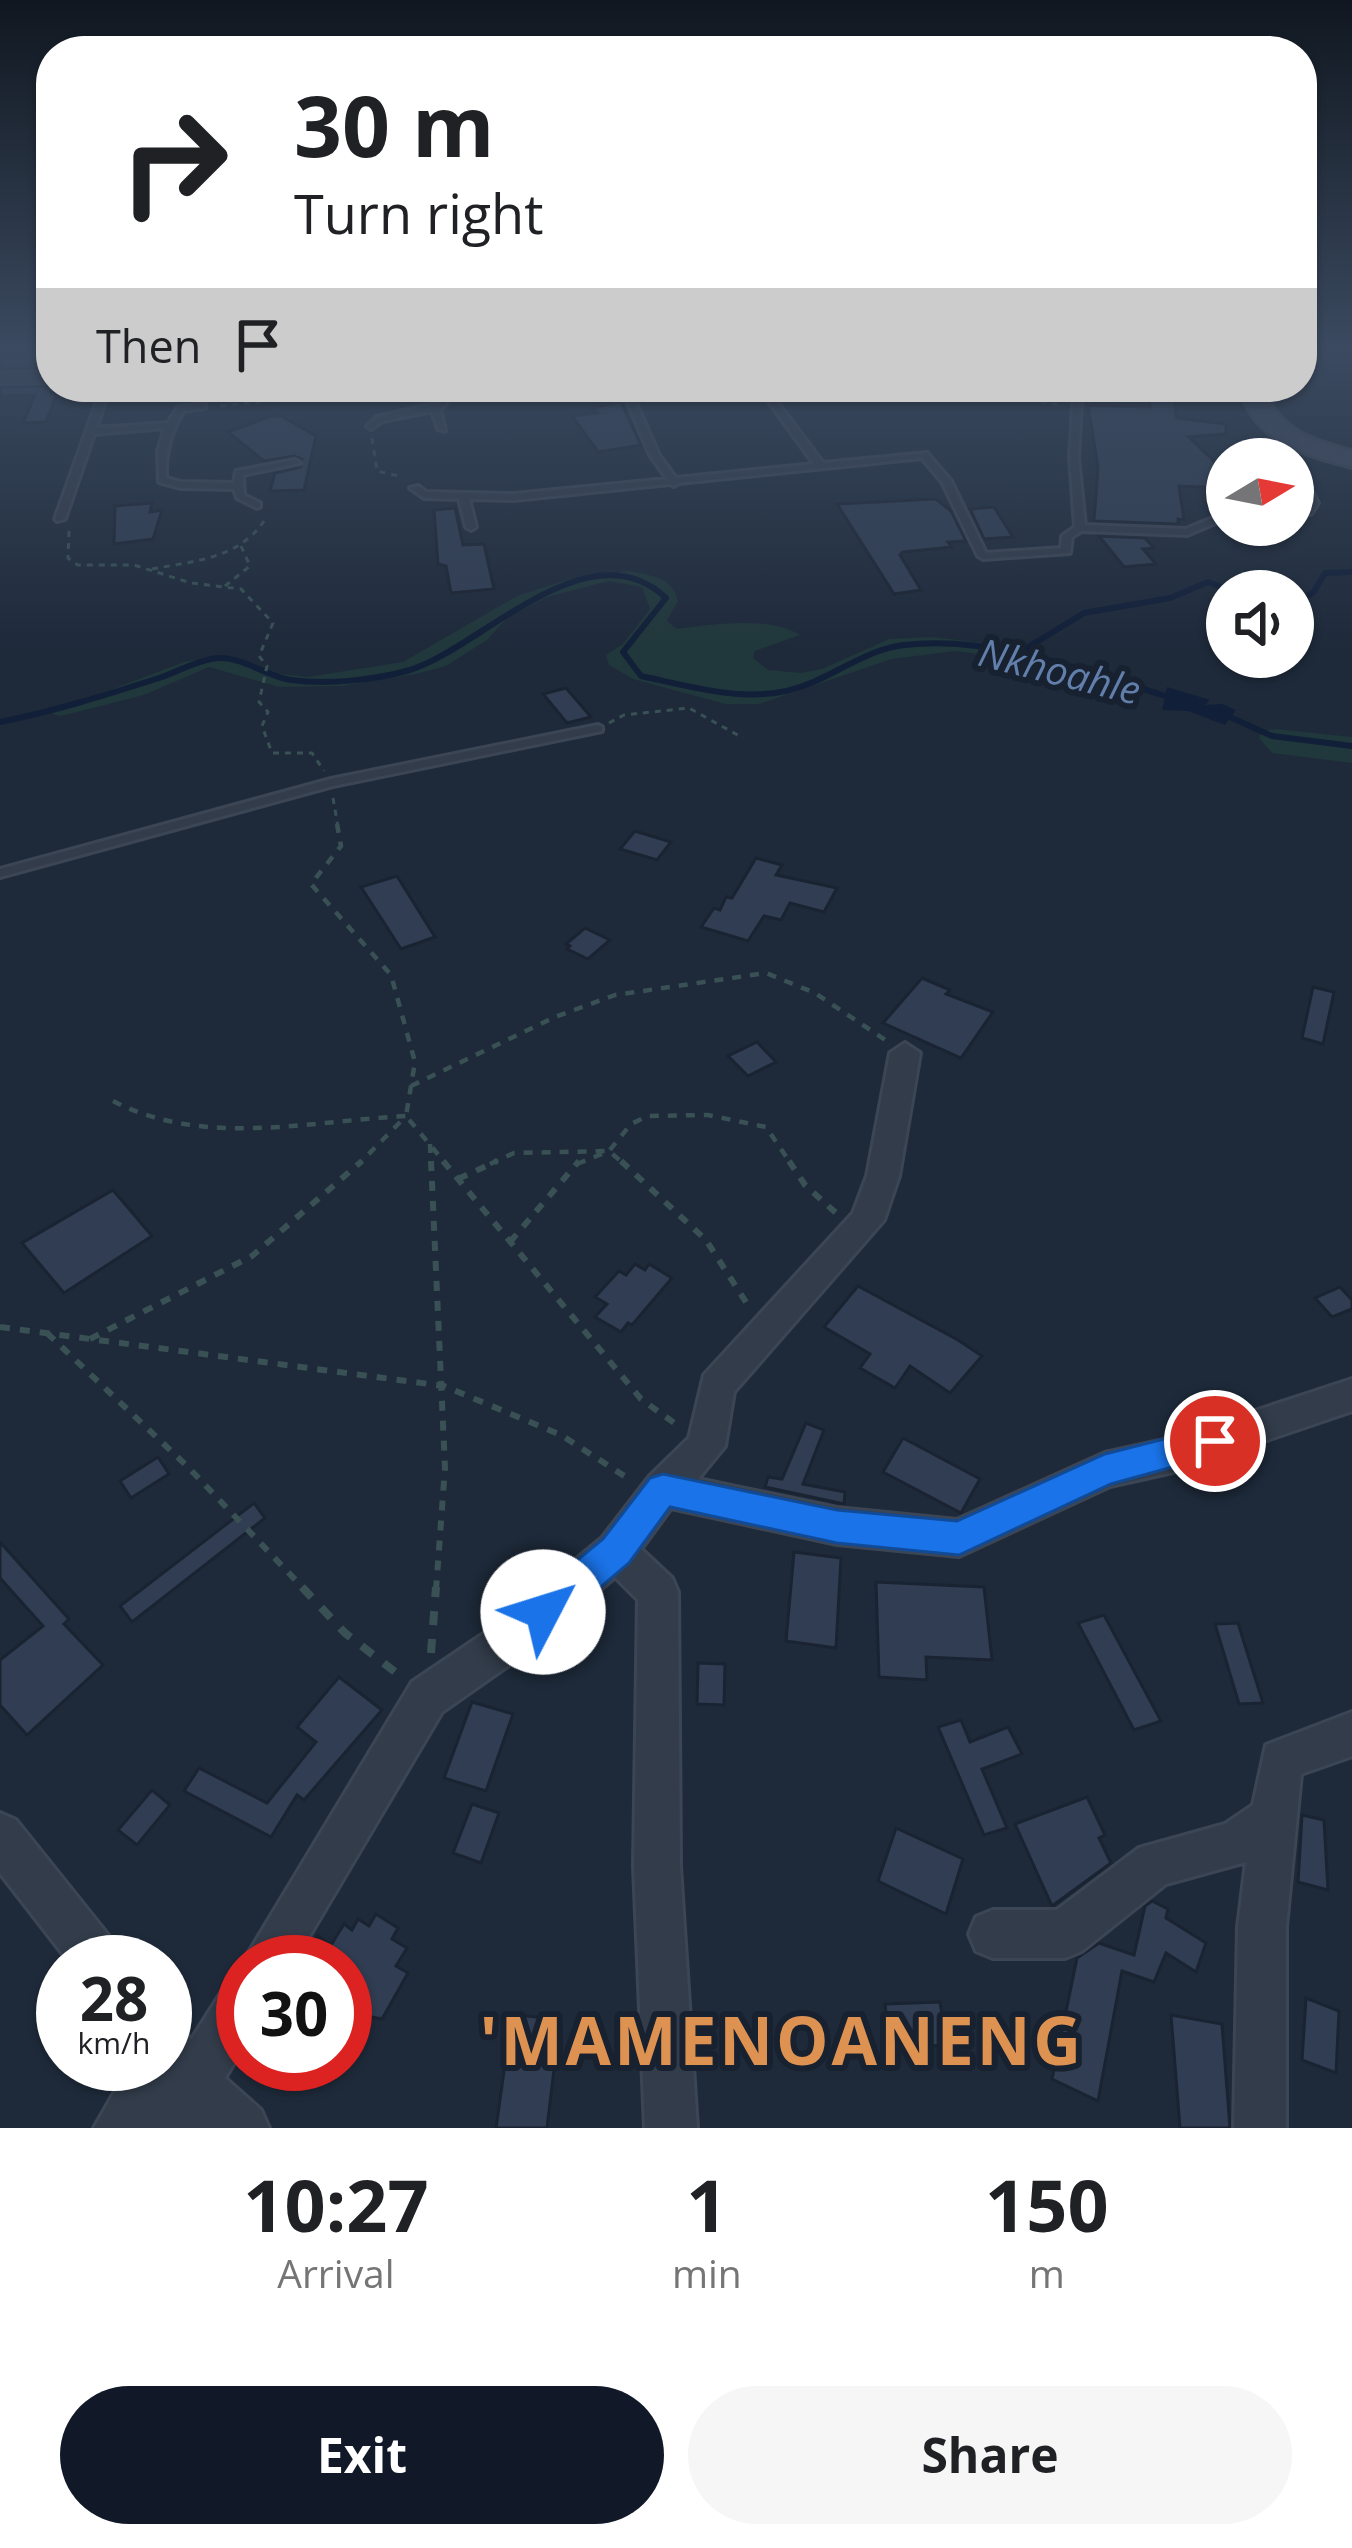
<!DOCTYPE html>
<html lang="en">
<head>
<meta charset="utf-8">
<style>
  :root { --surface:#fff; --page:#f6f6f6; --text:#202124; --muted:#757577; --accent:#111827 }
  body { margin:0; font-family:"Open Sans",sans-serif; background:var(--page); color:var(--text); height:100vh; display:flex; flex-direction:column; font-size:45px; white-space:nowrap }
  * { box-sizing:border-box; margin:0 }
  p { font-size:39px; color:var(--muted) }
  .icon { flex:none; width:66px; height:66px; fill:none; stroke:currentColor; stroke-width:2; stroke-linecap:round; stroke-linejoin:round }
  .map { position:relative; height:2128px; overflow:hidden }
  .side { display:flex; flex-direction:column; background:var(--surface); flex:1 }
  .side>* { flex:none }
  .banner { position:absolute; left:36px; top:36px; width:1281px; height:366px; border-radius:48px; box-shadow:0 3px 9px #0004; background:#fff; color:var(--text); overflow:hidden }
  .needle { width:78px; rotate:80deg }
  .buttons { position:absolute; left:1206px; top:438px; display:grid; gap:24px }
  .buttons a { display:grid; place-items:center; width:108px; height:108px; border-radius:50%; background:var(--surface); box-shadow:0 3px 9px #0004; font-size:60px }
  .speed { position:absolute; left:36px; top:1935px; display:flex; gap:24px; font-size:60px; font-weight:700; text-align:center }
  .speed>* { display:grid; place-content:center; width:156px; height:156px; border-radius:50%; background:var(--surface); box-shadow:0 3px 9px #0004; line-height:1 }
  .speed small { font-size:30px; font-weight:400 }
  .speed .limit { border:18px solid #d22; background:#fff; color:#111 }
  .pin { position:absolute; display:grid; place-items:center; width:102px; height:102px; color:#fff; margin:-51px; border:6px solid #fff; border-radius:50%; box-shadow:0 3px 12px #0007 }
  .me { position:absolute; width:132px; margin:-66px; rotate:50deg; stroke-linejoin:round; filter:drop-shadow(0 0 9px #0008) }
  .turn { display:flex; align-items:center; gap:42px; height:252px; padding:0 60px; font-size:54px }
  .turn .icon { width:156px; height:156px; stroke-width:2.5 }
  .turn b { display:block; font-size:84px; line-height:102px }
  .then { display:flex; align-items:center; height:114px; padding:0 60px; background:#0003; gap:24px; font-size:45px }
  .eta { display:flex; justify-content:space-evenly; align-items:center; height:204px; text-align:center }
  .eta b { font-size:72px; font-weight:700; line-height:84px }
  .primary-button { display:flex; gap:24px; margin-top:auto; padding:24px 60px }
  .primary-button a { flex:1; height:138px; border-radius:72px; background:var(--accent); color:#fff; font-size:48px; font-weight:700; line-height:138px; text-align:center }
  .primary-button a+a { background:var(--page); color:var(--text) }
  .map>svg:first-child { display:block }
  .green { fill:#20373b }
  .water { fill:#112038 }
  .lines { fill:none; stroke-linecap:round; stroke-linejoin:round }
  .stream { stroke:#112038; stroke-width:6 }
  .building { fill:#303d52; stroke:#1a2331; stroke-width:3 }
  .lane-casing { stroke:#3c4554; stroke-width:6 }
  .street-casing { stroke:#3c4554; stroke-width:6 }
  .secondary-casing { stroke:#3c4554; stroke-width:6 }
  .path-far3 { stroke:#395154; stroke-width:3; stroke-dasharray:6 6; stroke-linecap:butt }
  .path-far2 { stroke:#395154; stroke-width:4.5; stroke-dasharray:9 9; stroke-linecap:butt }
  .path-far1 { stroke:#395154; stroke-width:6; stroke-dasharray:10 10; stroke-linecap:butt }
  .path { stroke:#395154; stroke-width:8; stroke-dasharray:14 14; stroke-linecap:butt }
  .lane { fill:#323c4a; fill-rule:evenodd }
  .street { fill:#323c4a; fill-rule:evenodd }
  .secondary { fill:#404a5e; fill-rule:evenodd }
  .route { fill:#1a73e8; stroke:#114b97; stroke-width:3 }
  .labels { text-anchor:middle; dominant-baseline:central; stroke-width:12; stroke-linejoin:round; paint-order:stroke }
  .far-water-label { font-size:39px; font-style:italic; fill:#617faa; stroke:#18212f }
  .near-district-label { font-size:66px; font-weight:bold; letter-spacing:3px; fill:#de9251; stroke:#18212f }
</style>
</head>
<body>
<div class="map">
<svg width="1352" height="2128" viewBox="0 0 1352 2128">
  <rect width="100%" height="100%" fill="#1e2a3a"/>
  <g class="green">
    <path d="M629,571C652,576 672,576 678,601L667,621L677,629C712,624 770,616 800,635L755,651L753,658L768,670L801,673L822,669L889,639L932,637L993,644L1001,651L997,656L955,651L892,659L759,704H725L633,679L609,665L606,655L623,644L650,609L642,587L609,581L547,597L508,617L487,640L446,666L416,674L342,686L279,687L209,667L144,695L61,716L49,713L184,662L216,656H233L273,673L307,677L403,662L517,596L573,578Z"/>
    <polygon points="1276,729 1352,737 1352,763 1272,753 1259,738 1263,731"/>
  </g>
  <polygon class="water" points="1167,687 1210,700 1205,705 1222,704 1236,710 1225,725 1188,711 1162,710"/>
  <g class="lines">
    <g class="stream">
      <polyline points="1293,602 1313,593 1325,573 1352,572"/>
      <polyline points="1020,652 1084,613 1170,598 1208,582 1232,591"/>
      <polyline points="1221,713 1272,736 1352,746"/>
      <path d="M0,722C55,711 106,695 159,678C177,672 202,658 221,658C244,658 268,677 291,680C327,685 375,680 410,670C481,648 589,525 666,598L623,652L641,676C697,688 756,707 811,683C842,670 870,649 904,645C995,635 1087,672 1172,698"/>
    </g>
  </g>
  <g class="building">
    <polygon points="51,355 51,368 0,368 0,356"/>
    <polygon points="51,386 51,393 57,393 46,422 23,423 35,395 0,396 0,387"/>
    <polygon points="1149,394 1174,396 1176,418 1226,424 1226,434 1189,437 1227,474 1227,488 1179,486 1184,520 1178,519 1178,524 1094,521 1098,467 1088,405 1150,407"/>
    <polygon points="621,402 641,445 598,452 572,416 598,413 592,408"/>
    <polygon points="271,416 281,416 316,436 304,490 270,491 275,473 301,467 302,459 294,456 264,461 228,432"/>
    <polygon points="936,499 951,511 966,541 948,542 952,547 903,552 900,555 921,590 894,594 837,504"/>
    <polygon points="152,503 150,512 162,510 153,539 114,544 115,506"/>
    <polygon points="994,507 1013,537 984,539 970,509"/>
    <polygon points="455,508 463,545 484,544 494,589 451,593 446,566 438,564 434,510"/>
    <polygon points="1099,536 1145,538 1154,548 1143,549 1156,564 1124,567"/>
    <polygon points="566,688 591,717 567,723 543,694"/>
    <polygon points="635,831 671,842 657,860 620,849"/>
    <polygon points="756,858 782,865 776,875 837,888 824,912 790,903 781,920 764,916 748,941 701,927 714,908 720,910 726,897 732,898"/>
    <polygon points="397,876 435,937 401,949 361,887"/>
    <polygon points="585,928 610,940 588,959 567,949 570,946 566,944"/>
    <polygon points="922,978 950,990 946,994 993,1012 961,1058 883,1023"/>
    <polygon points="1313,987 1334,992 1323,1044 1302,1038"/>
    <polygon points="757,1042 776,1062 748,1076 728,1056"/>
    <polygon points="113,1190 152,1236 64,1293 22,1243"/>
    <polygon points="635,1264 645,1270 649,1264 672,1278 632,1325 628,1323 621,1332 595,1317 607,1304 595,1297 619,1271 626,1275"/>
    <polygon points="858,1286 958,1340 982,1356 950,1393 910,1366 895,1388 860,1368 870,1354 824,1327"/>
    <polygon points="1340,1287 1352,1300 1352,1309 1332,1317 1315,1298"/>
    <polygon points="806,1423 824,1430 803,1484 845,1492 844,1504 765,1487 768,1477 782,1479"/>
    <polygon points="903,1438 980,1479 961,1513 883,1472"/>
    <polygon points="158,1457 169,1474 131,1498 120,1481"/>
    <polygon points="254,1503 265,1518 132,1622 120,1606"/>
    <polygon points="0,1542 69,1619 64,1624 103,1665 27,1735 0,1705 0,1660 43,1626 0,1578"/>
    <polygon points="794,1552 841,1558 836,1648 786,1641"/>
    <polygon points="876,1582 984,1587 992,1660 926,1657 927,1680 879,1677"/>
    <polygon points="1104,1615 1161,1721 1134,1730 1078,1623"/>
    <polygon points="1238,1623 1263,1703 1239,1704 1215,1624"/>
    <polygon points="698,1663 725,1664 724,1705 697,1704"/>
    <polygon points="339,1677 382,1710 304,1800 297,1795 271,1837 184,1791 199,1768 267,1803 316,1742 297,1727"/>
    <polygon points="472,1702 513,1714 486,1791 444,1778"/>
    <polygon points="961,1720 970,1742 1008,1727 1022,1754 982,1769 1007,1828 984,1835 938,1727"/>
    <polygon points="152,1790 170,1805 137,1845 118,1830"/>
    <polygon points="1087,1797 1105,1835 1099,1838 1111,1863 1052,1906 1015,1824"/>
    <polygon points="472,1804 499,1813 481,1863 453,1853"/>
    <polygon points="1302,1815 1324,1820 1328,1890 1298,1882"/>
    <polygon points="896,1828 963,1859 946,1914 878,1881"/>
    <polygon points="1152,1901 1168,1909 1166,1918 1206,1943 1196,1972 1166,1953 1154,1982 1122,1971 1098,2101 1052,2079 1077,1958 1099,1943 1134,1955 1145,1906"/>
    <polygon points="376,1914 398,1928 392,1939 407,1948 396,1966 408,1973 382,2019 345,2012 345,1962 303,1962 318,1936 331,1945 344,1924 352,1930 358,1919 369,1926"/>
    <polygon points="1306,1998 1339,2011 1336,2073 1302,2060"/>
    <polygon points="940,2002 947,2045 890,2048 885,2004"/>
    <polygon points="512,2014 560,2020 547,2128 496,2128"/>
    <polygon points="1171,2015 1222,2024 1230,2128 1180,2128"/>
  </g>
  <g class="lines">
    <defs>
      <g id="lane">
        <path d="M102,387H110L96,428L168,423L178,407L205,404V408L184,411C170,432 165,453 166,478L181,482L234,483L236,471L295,460L300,463L243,475L244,495L260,503V507L257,508L237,498L234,489L181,488L159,482L158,451L165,428L94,434L65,519L57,521L55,519Z"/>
        <polygon points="435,387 443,387 446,404 440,409 445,431 438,429 432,411 383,421 371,429 367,426 377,417 438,403"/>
        <polygon points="758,387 766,387 823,463 927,453 951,481 986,553 1061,548 1062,536 1075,527 1070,457 1074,387 1082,387 1078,457 1085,525 1186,529 1227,512 1227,518 1187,535 1082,531 1072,537 1070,553 983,559 978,556 942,482 922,458 679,483 674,486 670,484 514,500 469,499 476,527 471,530 466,527 459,499 424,498 410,488 418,486 426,492 514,494 667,479 650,455 625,396 629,393 632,394 659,455 676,478 814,464"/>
        <polygon points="964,387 979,387 981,389 977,391"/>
        <polygon points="1290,458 1297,460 1318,503 1311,514 1293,515 1293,509 1305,509 1308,503 1293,470 1293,459"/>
        <polygon points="598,725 602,727 602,731 333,786 0,877 0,869 331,779"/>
      </g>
      <g id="street">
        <polygon points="51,372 51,382 0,383 0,373"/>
        <polygon points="905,1043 920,1053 899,1176 884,1220 734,1392 725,1446 698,1479 837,1508 957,1520 1105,1453 1173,1438 1352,1379 1352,1411 1173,1472 1110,1486 959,1556 837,1544 671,1508 641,1549 672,1578 678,1592 680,1866 697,2128 645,2128 634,1866 638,1600 615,1577 522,1656 442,1712 294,1962 243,1962 412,1682 492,1628 602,1538 649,1477 689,1438 704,1375 853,1213 867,1176 890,1053"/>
        <polygon points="1352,1712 1352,1756 1301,1774 1286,1927 1286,2128 1234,2128 1238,1927 1246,1862 1166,1884 1082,1951 1065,1958 993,1958 976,1951 969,1934 976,1917 993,1910 1057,1910 1139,1848 1225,1824 1253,1805 1266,1745"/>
        <polygon points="0,1813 16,1820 116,1945 123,1962 69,1962 0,1873"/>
        <polygon points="243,1978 243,2048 225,2078 261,2110 269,2128 94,2128 114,2093 155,2074 147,2064 165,2064 165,2022 183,2029 191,2040 226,1985"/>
      </g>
      <path id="secondary" d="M1239,387H1263C1276,429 1312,441 1352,451V467C1302,454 1255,441 1239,387Z"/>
    </defs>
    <use href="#lane" class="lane-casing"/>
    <use href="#street" class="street-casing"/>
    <use href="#secondary" class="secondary-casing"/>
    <g class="path-far3">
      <polyline points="993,392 1059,405"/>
      <polyline points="220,406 280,400 320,387"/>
      <polyline points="372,438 377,471 403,477"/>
      <polyline points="69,531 68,558 78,565 134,565 191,583 241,589 273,623 259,656 267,666 259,702 268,712 262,726 272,753 312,753 324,771"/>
      <path d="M152,569C194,561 238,559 264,521"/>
      <polyline points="225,586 250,566 241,546"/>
      <polyline points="609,723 624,715 689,708 743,738"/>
      <polyline points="333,798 338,827"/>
    </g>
    <g class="path-far2">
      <polyline points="337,824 341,846 311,884 391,975 415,1062 406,1116 446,1164"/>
      <polyline points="411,1086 555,1017 615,995 766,973 815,993 887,1041"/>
      <path d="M113,1101C204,1148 308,1121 406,1116L359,1164"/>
      <polyline points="430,1144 431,1164"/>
      <polyline points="490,1164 514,1153 609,1151 624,1164"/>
      <polyline points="577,1164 609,1151 631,1124 648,1116 708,1115 766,1127 791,1164"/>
    </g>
    <g class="path-far1">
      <polyline points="431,1161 445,1468 436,1590"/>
      <polyline points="443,1161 641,1399 677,1425"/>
      <polyline points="621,1161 706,1240 751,1310"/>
      <polyline points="789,1161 805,1185 836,1213"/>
      <polyline points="458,1179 497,1161"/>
      <polyline points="510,1242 579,1161"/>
      <polyline points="0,1327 444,1386 561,1435 629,1479"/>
      <polyline points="47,1333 188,1467 305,1590"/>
      <polyline points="90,1339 252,1256 362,1161"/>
    </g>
    <g class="path">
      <polyline points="302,1587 345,1633 399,1675"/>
      <polyline points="431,1653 436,1587"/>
    </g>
    <use href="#lane" class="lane"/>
    <use href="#street" class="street"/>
    <use href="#secondary" class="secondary"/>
  </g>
  <linearGradient id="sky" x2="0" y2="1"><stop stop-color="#101720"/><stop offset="0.54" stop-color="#3b4a60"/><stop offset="1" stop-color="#3b4a60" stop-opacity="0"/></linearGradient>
  <rect width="1352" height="647" fill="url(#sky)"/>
  <polygon class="route" points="1215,1426 1227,1431 1232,1441 1227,1452 1111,1484 959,1555 837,1543 670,1507 629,1563 556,1625 543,1630 530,1625 524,1612 530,1599 603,1539 650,1478 663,1474 837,1510 957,1521 1105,1454"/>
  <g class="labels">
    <g class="far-water-label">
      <text transform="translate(1060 670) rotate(14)">Nkhoahle</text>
    </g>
    <g class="near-district-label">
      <text x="782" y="2039">'MAMENOANENG</text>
    </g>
  </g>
</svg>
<div class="buttons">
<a><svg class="needle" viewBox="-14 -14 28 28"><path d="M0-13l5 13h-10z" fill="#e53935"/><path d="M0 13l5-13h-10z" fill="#757577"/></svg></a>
<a><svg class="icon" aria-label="sound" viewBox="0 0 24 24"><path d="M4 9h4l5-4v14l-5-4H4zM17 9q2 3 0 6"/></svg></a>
</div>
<div class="speed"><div>28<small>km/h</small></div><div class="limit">30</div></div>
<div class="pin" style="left:1215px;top:1441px;background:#d93025"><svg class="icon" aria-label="arrive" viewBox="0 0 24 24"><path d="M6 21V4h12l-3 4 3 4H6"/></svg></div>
<svg class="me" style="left:543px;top:1612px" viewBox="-20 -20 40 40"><circle r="19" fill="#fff"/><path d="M0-13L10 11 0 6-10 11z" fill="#1a73e8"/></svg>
<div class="banner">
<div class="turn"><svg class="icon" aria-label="right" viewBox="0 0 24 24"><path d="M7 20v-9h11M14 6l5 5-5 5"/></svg><div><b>30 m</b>Turn right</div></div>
<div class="then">Then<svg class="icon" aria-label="arrive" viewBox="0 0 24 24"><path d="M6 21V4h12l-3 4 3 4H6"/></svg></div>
</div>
</div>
<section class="side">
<div class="eta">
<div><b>10:27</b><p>Arrival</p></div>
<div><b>1</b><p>min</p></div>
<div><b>150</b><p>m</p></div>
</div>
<div class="primary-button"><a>Exit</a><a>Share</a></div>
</section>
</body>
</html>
